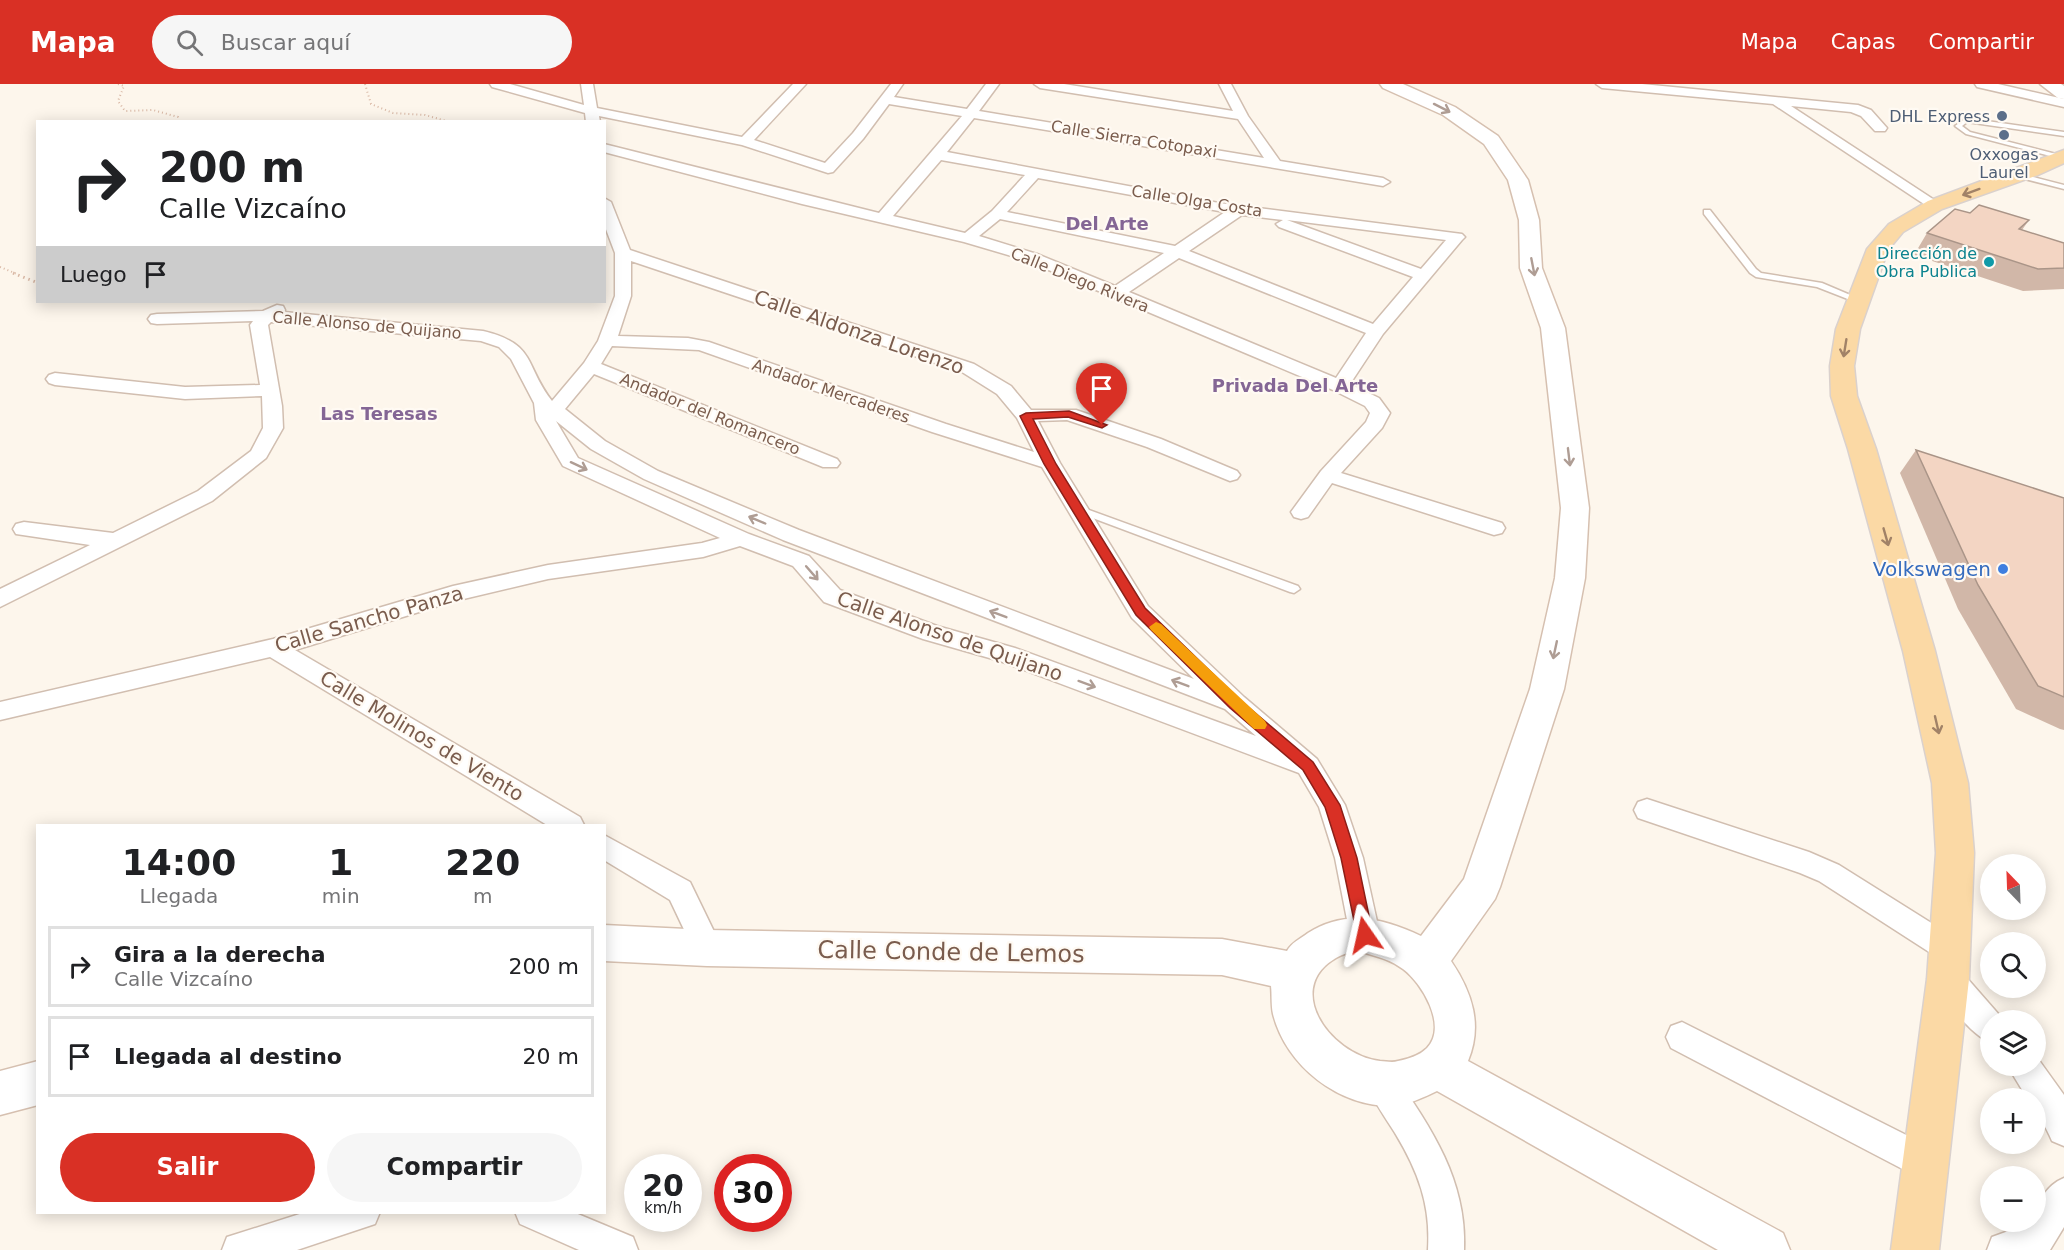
<!DOCTYPE html>
<html lang="es">
<head>
<meta charset="utf-8">
<style>
  :root { --surface:#fff; --page:#f6f6f6; --text:#202124; --muted:#757577; --line:#e0e0e0; --accent:#d93025 }
  body { margin:0; font-family:"DejaVu Sans",sans-serif; background:var(--page); color:var(--text); height:100vh; display:flex; flex-direction:column; font-size:22px; white-space:nowrap }
  * { box-sizing:border-box; margin:0 }
  p { font-size:20px; color:var(--muted) }
  .icon { flex:none; width:33px; height:33px; fill:none; stroke:currentColor; stroke-width:2; stroke-linecap:round; stroke-linejoin:round }
  .map { position:relative; flex:1; overflow:hidden }
  .sheet { position:absolute; left:36px; top:740px; width:570px; height:390px; display:flex; flex-direction:column; background:var(--surface); border-radius:0px; box-shadow:0 3px 15px #0003 }
  .sheet>* { flex:none }
  .banner { position:absolute; left:36px; top:36px; width:570px; height:183px; border-radius:0px; box-shadow:0 3px 15px #0003; background:#fff; color:var(--text); overflow:hidden }
  .needle { width:39px; rotate:337deg }
  .fabs { position:absolute; left:1980px; top:770px; display:grid; gap:12px }
  .fabs a { display:grid; place-items:center; width:66px; height:66px; border-radius:50%; background:var(--surface); box-shadow:0 3px 15px #0003; font-size:30px }
  .speed { position:absolute; left:624px; top:1070px; display:flex; gap:12px; font-size:30px; font-weight:700; text-align:center }
  .speed>* { display:grid; place-content:center; width:78px; height:78px; border-radius:50%; background:var(--surface); box-shadow:0 3px 15px #0003; line-height:1 }
  .speed small { font-size:15px; font-weight:400 }
  .speed .limit { border:9px solid #d22; background:#fff; color:#111 }
  .pin { position:absolute; display:grid; place-items:center; width:51px; height:51px; color:#fff; margin:-62px -26px; border-radius:50% 50% 50% 0; rotate:-45deg; box-shadow:0 0 6px #0007 }
  .pin .icon { rotate:45deg }
  .me { position:absolute; width:66px; margin:-33px; rotate:349deg; stroke-linejoin:round; filter:drop-shadow(0 0 4px #0008) }
  .turn { display:flex; align-items:center; gap:21px; height:126px; padding:0 24px; font-size:27px }
  .turn .icon { width:78px; height:78px; stroke-width:2.5 }
  .turn b { display:block; font-size:42px; line-height:51px }
  .then { display:flex; align-items:center; height:57px; padding:0 24px; background:#0003; gap:12px; font-size:22px }
  .eta { display:flex; justify-content:space-evenly; align-items:center; height:102px; text-align:center }
  .eta b { font-size:36px; font-weight:700; line-height:42px }
  .primary-button { display:flex; gap:12px; margin-top:auto; padding:12px 24px }
  .primary-button a { flex:1; height:69px; border-radius:36px; background:var(--accent); color:#fff; font-size:24px; font-weight:700; line-height:69px; text-align:center }
  .primary-button a+a { background:var(--page); color:var(--text) }
  ul { padding:0; list-style:none }
  li { display:flex; align-items:center; gap:18px; height:81px; margin:0 12px 9px; padding:0 12px; border:3px solid var(--line); border-radius:0px }
  li div { flex:1 }
  li b { display:block; font-size:22px }
  li em { font-style:normal }
  header { display:flex; align-items:center; gap:36px; box-sizing:border-box; height:84px; padding:0 30px; background:var(--accent); color:#fff }
  header strong { font-size:28px }
  nav { display:flex; gap:33px; margin-inline-start:auto; font-size:21px }
  .search { width:420px; height:54px; background:var(--page); display:flex; align-items:center; gap:15px; box-sizing:border-box; padding:0 21px; border-radius:33px; color:var(--muted); font-size:22px }
  .map>svg:first-child { display:block }
  .lines { fill:none; stroke-linecap:round; stroke-linejoin:round }
  .lane-casing { stroke:#d1beb0; stroke-width:3 }
  .street-casing { stroke:#d1beb0; stroke-width:3 }
  .secondary-casing { stroke:#d6c0b0; stroke-width:3 }
  .primary-casing { stroke:#dad1cd; stroke-width:3 }
  .path-far1 { stroke:#d9b8a5; stroke-width:2; stroke-dasharray:1 3; stroke-linecap:butt }
  .path { stroke:#d9b8a5; stroke-width:3; stroke-dasharray:1.5 4; stroke-linecap:butt }
  .lane { fill:#fff; fill-rule:evenodd }
  .street { fill:#fff; fill-rule:evenodd }
  .secondary { fill:#fff; fill-rule:evenodd }
  .primary { fill:#fbd9a5; fill-rule:evenodd }
  .wall { fill:#d1b7a8 }
  .building { fill:#f3d5c3; stroke:#aa9588; stroke-width:1.5 }
  .oneway { stroke:#af9d94 }
  .oneway2 { stroke:#a18267 }
  .route { fill:#d93025; stroke:#8d1f18; stroke-width:1.5 }
  .slow { fill:#f59e0b }
  .service-dot { fill:#5c6f8a; stroke:#fffaf3; stroke-width:2 }
  .culture-dot { fill:#0f9aa8; stroke:#fffaf3; stroke-width:2 }
  .shop-dot { fill:#3f7fe0; stroke:#fffaf3; stroke-width:2 }
  .labels { text-anchor:middle; dominant-baseline:central; stroke-width:4.5; stroke-linejoin:round; paint-order:stroke }
  .far-service-label { font-size:16px; fill:#4e5e75; stroke:#fffaf3; text-anchor:end }
  .far-street-label { font-size:16px; fill:#7a5c4d; stroke:#fffaf3 }
  .far-culture-label { font-size:16px; fill:#0d838f; stroke:#fffaf3; text-anchor:end }
  .far-quarter-label { font-size:18px; font-weight:bold; fill:#846695; stroke:#fffaf3 }
  .street-label { font-size:20px; fill:#7a5c4d; stroke:#fffaf3 }
  .shop-label { font-size:20px; fill:#366cbe; stroke:#fffaf3; text-anchor:end }
  .near-street-label { font-size:24px; fill:#7a5c4d; stroke:#fffaf3 }
</style>
</head>
<body>
<header>
<strong>Mapa</strong>
<div class="search"><svg class="icon" aria-label="search" viewBox="0 0 24 24"><circle cx="10" cy="10" r="6"/><path d="M15 15l6 6"/></svg>Buscar aquí</div>
<nav><a>Mapa</a><a>Capas</a><a>Compartir</a></nav>
</header>
<div class="map">
<svg width="2064" height="1166" viewBox="0 0 2064 1166">
  <rect width="100%" height="100%" fill="#fdf6ec"/>
  <g class="lines">
    <defs>
      <g id="lane">
        <polygon points="1966,34 2064,48 2064,52 1967,38 1962,42 1970,48 2056,70 2056,72 2054,73 1966,50 1955,42"/>
        <polygon points="2017,89 2064,101 2064,105 2017,93"/>
        <polygon points="1704,126 1710,126 1756,185 1761,189 1822,199 1862,216 1858,219 1817,203 1756,193 1750,189 1704,130"/>
        <polygon points="1078,422 1298,502 1300,505 1294,509 1290,508 1074,427 1073,425 1074,423"/>
      </g>
      <g id="street">
        <path d="M490,0H510L584,21L581,0H593L597,24L742,53L793,0H806L754,56L825,79L853,49L891,0H903L894,13L967,25L986,0H999L979,27L1264,74L1238,35L1040,4L1034,0H1064L1233,27L1219,0H1231L1248,32L1280,77L1383,94L1390,98L1383,102L974,34L947,68L1219,119L1462,150L1465,153L1462,156L1383,250L1350,300L1379,314L1390,329L1382,344L1341,389L1502,439L1505,444L1502,449L1494,451L1332,399L1308,433L1301,435L1294,433L1291,428L1321,387L1366,338L1370,329L1365,322L1333,306L1025,176L964,158L802,120L604,68V60L879,129L962,32L889,20L863,55L833,88L828,89L742,61L599,32L600,38H586L585,29L492,3ZM941,76L1025,91L992,127L965,149L893,132ZM1038,94L1219,127L1225,128L1175,162L1007,128ZM1242,131L1283,136L1276,140L1279,143L1413,193L1373,240L1189,167ZM1000,135L1164,169L1115,202L1037,170L979,152ZM1287,136L1446,156L1421,185ZM1179,174L1366,249L1336,294L1129,208Z"/>
        <polygon points="1596,0 1642,0 1858,21 1871,26 1887,44 1885,47 1875,47 1861,32 1851,28 1791,22 1942,121 1940,124 1930,124 1773,20 1602,4"/>
        <polygon points="1975,0 1998,0 2064,15 2064,23 1977,3"/>
        <path d="M604,114L611,118L630,166L974,280L1011,302L1031,326H1076L1161,355L1237,387L1240,391L1237,395L1230,397L1147,363L1067,336L1038,337L1060,379L1148,522L1244,613L1317,675L1345,721L1363,774L1380,851L1375,860L1365,864L1355,860L1350,851L1335,774L1319,723L1299,689L1000,577L923,555L824,518L793,482L740,462L703,473L548,495L455,517L295,566L580,733L584,741H547L270,573L0,636V618L273,555L453,502L548,481L702,459L720,454L563,382L536,336L534,319L511,275L499,263L481,257L271,238L268,241L282,322L283,344L266,374L212,417L0,523V505L90,461L16,450L13,445L16,440L24,438L113,449L198,407L251,367L263,344L262,312L185,315L55,301L49,299L46,295L49,291L55,289L185,303L260,301L250,241L253,237L157,240L151,239L148,235L151,231L157,230L263,227L277,221L283,222L285,226L284,228L483,247C537,260 524,281 552,317L584,279L598,257L615,212V169L604,140ZM631,177L962,288L997,310L1017,334L1034,368L946,340L709,258L688,254L618,252L631,212ZM612,262L699,266L932,348L1042,383L1132,534L1194,595L799,446L658,387L605,357L565,325L594,290L823,383H837L840,379L837,375L601,280ZM556,337L591,365L644,395L783,456L1225,625L1256,652L1015,564L937,542L840,506L809,472L749,450L578,374Z"/>
        <polygon points="1647,715 1809,768 1839,781 1960,857 1965,866 1960,875 1950,879 1940,875 1819,797 1800,789 1638,734 1634,726 1638,718"/>
        <polygon points="604,751 690,798 722,864 717,873 707,877 697,873 670,816 604,776"/>
        <path d="M1948,881L1959,885L2001,933L2002,936H1990V958C1972,952 1941,913 1933,895L1937,885Z"/>
        <polygon points="1682,938 1938,1067 1943,1079 1938,1091 1926,1096 1914,1091 1671,964 1666,953 1671,942"/>
        <path d="M2036,972L2064,1011V1062L2052,1057C2046,1042 2036,1030 2036,1014H2027L2007,981H2036Z"/>
        <path d="M1383,985L1394,990C1432,1045 1467,1097 1464,1166H1428C1431,1121 1418,1087 1395,1049C1385,1033 1374,1018 1367,1001L1372,990Z"/>
        <path d="M2064,1094V1143L2050,1166H1987L1992,1153L2025,1141L2028,1137H2036C2036,1118 2047,1101 2064,1094Z"/>
        <polygon points="306,1128 380,1128 375,1140 297,1166 222,1166 227,1153"/>
        <polygon points="515,1128 573,1128 633,1153 638,1166 579,1166 520,1140"/>
      </g>
      <g id="secondary">
        <path d="M1380,0H1403L1455,23L1498,52L1528,96L1539,136L1542,184L1565,244L1589,424L1585,494L1564,605L1500,803L1495,815L1451,877C1472,908 1483,941 1468,977L1783,1149L1790,1166H1718L1437,1007C1425,1013 1407,1021 1393,1022C1339,1023 1286,982 1273,930C1271,921 1272,910 1271,902L1222,891L707,882L604,877V841L707,846L1222,855L1287,867C1291,859 1300,855 1308,849C1345,825 1383,834 1421,852L1464,795L1530,605L1555,494L1561,424L1541,244L1520,184L1519,136L1508,96L1484,60L1443,31L1383,4ZM1365,869C1379,873 1391,876 1403,885C1422,899 1448,942 1427,964C1419,972 1408,975 1398,977C1392,979 1386,977 1380,977C1329,971 1279,900 1342,871C1349,868 1358,869 1365,869Z"/>
        <polygon points="2040,0 2061,0 2064,2 2064,15 2058,14"/>
        <polygon points="38,977 38,1021 0,1031 0,987"/>
      </g>
      <polygon id="primary" points="2064,66 2064,79 2038,91 1942,125 1903,148 1888,166 1860,245 1854,282 1857,312 1876,365 1935,567 1968,699 1974,769 1969,895 1939,1166 1891,1166 1927,895 1936,769 1932,699 1903,567 1848,365 1831,312 1830,282 1836,245 1867,165 1889,140 1928,117"/>
    </defs>
    <use href="#lane" class="lane-casing"/>
    <use href="#street" class="street-casing"/>
    <use href="#secondary" class="secondary-casing"/>
    <use href="#primary" class="primary-casing"/>
    <g class="path-far1">
      <polyline points="118,0 124,2 118,17 125,27 153,26 178,33 178,38"/>
      <polyline points="365,0 371,20 393,29 425,31 450,38"/>
      <polyline points="0,183 17,190"/>
    </g>
    <polyline class="path" points="13,189 38,199"/>
    <use href="#lane" class="lane"/>
    <use href="#street" class="street"/>
    <use href="#secondary" class="secondary"/>
    <use href="#primary" class="primary"/>
  </g>
  <g class="wall">
    <polygon points="2029,136 2022,146 2064,159 2064,205 2023,207 1914,171 1927,149"/>
    <polygon points="1916,366 2064,414 2064,646 2060,645 2016,625 1958,525 1900,389"/>
  </g>
  <g class="building">
    <polygon points="1979,121 2029,136 2019,145 2064,159 2064,184 2038,185 1927,149 1955,125 1970,129"/>
    <polygon points="1916,366 2064,414 2064,613 2038,602 1978,501"/>
  </g>
  <defs><path id="oneway-shaft" d="M-6 0H5M1.5-3L5.5 0L1.5 3" fill="none" stroke-width="1.6" stroke-linecap="round" stroke-linejoin="round" transform="scale(1.5)"/></defs>
  <g class="oneway">
    <use href="#oneway-shaft" transform="translate(1442 24) rotate(27)"/>
    <use href="#oneway-shaft" transform="translate(1533 183) rotate(79)"/>
    <use href="#oneway-shaft" transform="translate(1569 373) rotate(83)"/>
    <use href="#oneway-shaft" transform="translate(579 382) rotate(25)"/>
    <use href="#oneway-shaft" transform="translate(757 436) rotate(-157)"/>
    <use href="#oneway-shaft" transform="translate(812 489) rotate(49)"/>
    <use href="#oneway-shaft" transform="translate(998 530) rotate(-159)"/>
    <use href="#oneway-shaft" transform="translate(1555 566) rotate(102)"/>
    <use href="#oneway-shaft" transform="translate(1180 599) rotate(-159)"/>
    <use href="#oneway-shaft" transform="translate(1087 600) rotate(20)"/>
  </g>
  <g class="oneway2">
    <use href="#oneway-shaft" transform="translate(1971 108) rotate(160)"/>
    <use href="#oneway-shaft" transform="translate(1845 264) rotate(99)"/>
    <use href="#oneway-shaft" transform="translate(1886 453) rotate(74)"/>
    <use href="#oneway-shaft" transform="translate(1937 641) rotate(77)"/>
  </g>
  <polygon class="route" points="1069,327 1107,341 1102,344 1068,333 1033,335 1056,380 1145,524 1240,616 1313,678 1340,721 1357,774 1373,851 1371,856 1365,858 1359,856 1357,851 1341,774 1325,723 1303,686 1230,624 1136,531 1044,380 1020,332 1026,329"/>
  <polygon class="slow" points="1156,538 1161,540 1265,637 1267,641 1265,645 1254,645 1151,546 1149,543"/>
  <g class="service-dot">
    <circle cx="2002" cy="32" r="6"/>
    <circle cx="2004" cy="51" r="6"/>
  </g>
  <circle class="culture-dot" cx="1989" cy="178" r="6"/>
  <circle class="shop-dot" cx="2003" cy="485" r="6"/>
  <g class="labels">
    <g class="far-service-label">
      <text x="1990" y="32">DHL Express</text>
      <text x="2004" y="70" text-anchor="middle">Oxxogas<tspan x="2004" dy="18">Laurel</tspan></text>
    </g>
    <g class="far-street-label">
      <text transform="translate(1134 55) rotate(9)">Calle Sierra Cotopaxi</text>
      <text transform="translate(1197 117) rotate(9)">Calle Olga Costa</text>
      <text transform="translate(1080 196) rotate(22)">Calle Diego Rivera</text>
      <text transform="translate(367 241) rotate(5)">Calle Alonso de Quijano</text>
      <text transform="translate(831 307) rotate(19)">Andador Mercaderes</text>
      <text transform="translate(710 330) rotate(22)">Andador del Romancero</text>
    </g>
    <g class="far-culture-label">
      <text x="1977" y="169">Dirección de<tspan x="1977" dy="18">Obra Publica</tspan></text>
    </g>
    <g class="far-quarter-label">
      <text x="1107" y="139">Del Arte</text>
      <text x="1295" y="301">Privada Del Arte</text>
      <text x="379" y="329">Las Teresas</text>
    </g>
    <g class="street-label">
      <text transform="translate(859 248) rotate(19)">Calle Aldonza Lorenzo</text>
      <text transform="translate(369 535) rotate(-16)">Calle Sancho Panza</text>
      <text transform="translate(950 552) rotate(19)">Calle Alonso de Quijano</text>
      <text transform="translate(422 652) rotate(31)">Calle Molinos de Viento</text>
    </g>
    <g class="shop-label">
      <text x="1991" y="485">Volkswagen</text>
    </g>
    <g class="near-street-label">
      <text transform="translate(951 868) rotate(1)">Calle Conde de Lemos</text>
    </g>
  </g>
</svg>
<div class="fabs">
<a><svg class="needle" viewBox="-14 -14 28 28"><path d="M0-13l5 13h-10z" fill="#e53935"/><path d="M0 13l5-13h-10z" fill="#757577"/></svg></a>
<a><svg class="icon" aria-label="search" viewBox="0 0 24 24"><circle cx="10" cy="10" r="6"/><path d="M15 15l6 6"/></svg></a>
<a><svg class="icon" aria-label="layers" viewBox="0 0 24 24"><path d="M12 4l9 5-9 5-9-5zM3 14l9 5 9-5"/></svg></a>
<a>+</a>
<a>−</a>
</div>
<div class="speed"><div>20<small>km/h</small></div><div class="limit">30</div></div>
<div class="pin" style="left:1102px;top:341px;background:#d93025"><svg class="icon" aria-label="arrive" viewBox="0 0 24 24"><path d="M6 21V4h12l-3 4 3 4H6"/></svg></div>
<svg class="me" style="left:1365px;top:851px" viewBox="-20 -20 40 40"><path d="M0-17L14 15 0 8-14 15z" fill="#d93025" stroke="#fff" stroke-width="4"/></svg>
<div class="banner">
<div class="turn"><svg class="icon" aria-label="right" viewBox="0 0 24 24"><path d="M7 20v-9h11M14 6l5 5-5 5"/></svg><div><b>200 m</b>Calle Vizcaíno</div></div>
<div class="then">Luego<svg class="icon" aria-label="arrive" viewBox="0 0 24 24"><path d="M6 21V4h12l-3 4 3 4H6"/></svg></div>
</div>
<section class="sheet">
<div class="eta">
<div><b>14:00</b><p>Llegada</p></div>
<div><b>1</b><p>min</p></div>
<div><b>220</b><p>m</p></div>
</div>
<ul>
<li><svg class="icon" aria-label="right" viewBox="0 0 24 24"><path d="M7 20v-9h11M14 6l5 5-5 5"/></svg><div><b>Gira a la derecha</b><p>Calle Vizcaíno</p></div><em>200 m</em></li>
<li><svg class="icon" aria-label="arrive" viewBox="0 0 24 24"><path d="M6 21V4h12l-3 4 3 4H6"/></svg><div><b>Llegada al destino</b></div><em>20 m</em></li>
</ul>
<div class="primary-button"><a>Salir</a><a>Compartir</a></div>
</section>
</div>
</body>
</html>
